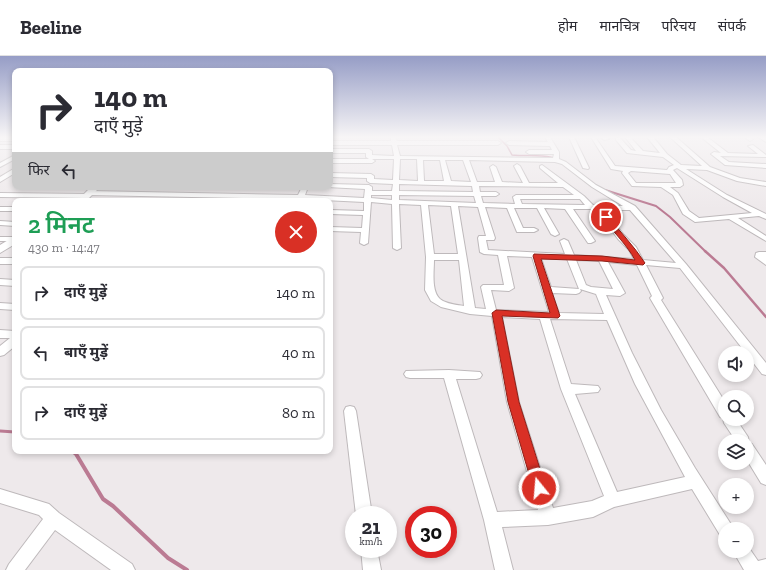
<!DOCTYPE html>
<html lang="hi">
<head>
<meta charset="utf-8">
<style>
  :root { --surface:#fff; --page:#f2f2f3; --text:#2b2b33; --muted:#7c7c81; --line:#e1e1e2 }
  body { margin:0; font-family:"Zilla Slab","Noto Sans Devanagari",serif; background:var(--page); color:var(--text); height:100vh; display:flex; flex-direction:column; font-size:15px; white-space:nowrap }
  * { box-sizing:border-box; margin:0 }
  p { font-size:13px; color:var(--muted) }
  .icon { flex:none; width:22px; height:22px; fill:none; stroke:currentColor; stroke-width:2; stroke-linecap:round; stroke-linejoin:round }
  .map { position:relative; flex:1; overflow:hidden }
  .side { position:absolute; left:12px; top:142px; width:321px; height:256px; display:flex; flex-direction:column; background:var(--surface); border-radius:8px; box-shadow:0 2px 6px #0003 }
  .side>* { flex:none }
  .top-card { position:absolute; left:12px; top:12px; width:321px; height:122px; border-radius:8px; box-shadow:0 2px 6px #0003; background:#fff; color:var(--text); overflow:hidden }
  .tools { position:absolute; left:718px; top:290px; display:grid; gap:8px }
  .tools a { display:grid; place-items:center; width:36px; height:36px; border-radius:50%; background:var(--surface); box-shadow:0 2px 6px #0003; font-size:20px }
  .speed { position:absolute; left:345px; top:450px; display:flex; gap:8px; font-size:20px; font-weight:700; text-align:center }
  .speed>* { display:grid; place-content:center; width:52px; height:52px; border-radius:50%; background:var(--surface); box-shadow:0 2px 6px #0003; line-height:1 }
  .speed small { font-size:10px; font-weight:400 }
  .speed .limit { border:6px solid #d22; background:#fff; color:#111 }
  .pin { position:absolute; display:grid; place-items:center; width:34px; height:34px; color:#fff; margin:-17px; border:2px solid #fff; border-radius:50%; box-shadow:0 1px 4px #0007 }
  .me { position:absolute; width:44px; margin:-22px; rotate:343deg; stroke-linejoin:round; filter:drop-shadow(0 0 3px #0008) }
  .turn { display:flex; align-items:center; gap:14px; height:84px; padding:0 16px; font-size:18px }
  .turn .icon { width:52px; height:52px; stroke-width:2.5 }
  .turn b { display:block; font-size:28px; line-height:34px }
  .then { display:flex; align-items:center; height:38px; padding:0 16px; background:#0003; gap:8px; font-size:15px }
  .round { display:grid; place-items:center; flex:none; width:42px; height:42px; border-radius:21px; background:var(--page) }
  .overview { display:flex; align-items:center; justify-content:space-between; height:68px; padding:0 16px }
  h1 { font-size:24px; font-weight:600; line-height:30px; color:#1e9e55 }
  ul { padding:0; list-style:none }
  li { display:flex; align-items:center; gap:12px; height:54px; margin:0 8px 6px; padding:0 8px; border:2px solid var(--line); border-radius:8px }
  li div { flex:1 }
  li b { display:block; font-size:15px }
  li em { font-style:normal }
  header { display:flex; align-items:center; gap:24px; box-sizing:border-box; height:56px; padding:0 20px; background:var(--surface); border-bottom:1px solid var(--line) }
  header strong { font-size:19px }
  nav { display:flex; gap:22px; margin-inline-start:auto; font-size:14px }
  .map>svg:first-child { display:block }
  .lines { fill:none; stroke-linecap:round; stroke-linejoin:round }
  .stream-far4 { stroke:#bb7b93; stroke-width:1.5 }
  .stream-far3 { stroke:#bb7b93; stroke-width:2 }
  .stream-far2 { stroke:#bb7b93; stroke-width:2.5 }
  .stream-far1 { stroke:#bb7b93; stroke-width:3 }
  .stream { stroke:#bb7b93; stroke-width:4 }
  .minor-casing { stroke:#beb9bb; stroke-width:2 }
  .tertiary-casing { stroke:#beb9bb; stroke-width:2 }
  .minor { fill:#fff; fill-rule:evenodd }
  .tertiary { fill:#fff; fill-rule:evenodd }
  .route { fill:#d93025; stroke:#8d1f18 }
</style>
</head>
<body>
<header>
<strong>Beeline</strong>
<nav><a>होम</a><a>मानचित्र</a><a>परिचय</a><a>संपर्क</a></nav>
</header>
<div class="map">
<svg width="766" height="514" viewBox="0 0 766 514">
  <rect width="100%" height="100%" fill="#eee9eb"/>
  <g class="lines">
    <path class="stream-far4" d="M498,81L507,90L512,99C534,101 554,96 572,111"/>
    <polyline class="stream-far3" points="605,134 656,150 670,161 706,196"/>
    <polyline class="stream-far2" points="705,195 724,212 766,261"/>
    <polyline class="stream-far1" points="0,375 15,376"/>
    <polyline class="stream" points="72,395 76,398 103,443 113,450 168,502 187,514"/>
    <defs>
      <g id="minor">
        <rect x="0" y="81" width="15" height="4"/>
        <path d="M391,81H395L397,85H498L501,87L498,89H397L400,100L553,102L554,98H529L526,96L529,94H552L550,90L509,89L506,87L509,85L548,86L545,81H550L559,96V103L566,106L596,129L635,150L686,208L766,307V319L762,318L680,212L646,209L663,242L661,244L725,346V363H736L748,381L749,387L752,388L766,409V429L761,427L747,404V385H736L724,367L723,362L720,361L650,242L652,240L637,209L608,206L625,237L620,240L606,239L632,297L661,354L695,412L734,473H725V481L720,479L692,433L614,451L593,461L548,469L502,471L513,514H495L484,464L444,322H410L406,321L404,318L406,315L449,314L480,316L482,319L480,322L476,323H456L497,456L538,454L507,346L492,260L470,258L441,251L431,245L425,234L426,201L421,149L399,148L401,192L397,194L393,192L392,148L371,146L368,187L364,189L360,187L361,176L330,175V171L362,172L363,159L330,158V154L364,155V146L303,143L302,145H296V143L89,139L88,141L86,142L0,141V137L86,138L87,136L89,135L298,139L302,131H308L305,139L364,142L365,133L327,131H330V128L369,129L372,131V135H392L393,128L370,127L367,125V122L330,121V117L371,118L374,120V123L393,124L394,103H369L366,101V97H330V93H369L372,95V99L394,100L392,89H330V85H391ZM400,103H417L418,125L399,124ZM423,104H440L444,125H424ZM445,104H463L471,126L451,125ZM469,104L555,106L562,108L592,131L623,150L593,149L584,140L542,109L540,110V112L558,127H529L520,110L517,108L514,110L523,127L502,126L496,111L493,109L490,111L495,126H477ZM399,128L472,130L473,136L399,135ZM479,130L563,131L574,139H516L513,141L515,148L483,147L481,140H496L499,138L496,136H480ZM371,139H392V144L371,142ZM399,139L474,140L476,147L399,144ZM520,143H580L585,149L522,148ZM428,149L451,150L458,198H434ZM458,150L478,151L486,180H479L478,182L480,196L484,198L498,199L504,229H483L481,231L486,253L475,252ZM485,151L507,152L517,176H534L538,174L534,172H523L514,152H537L551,178L555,180L559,178L544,152L565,153L588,187H591L595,185L573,153H596L618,183L629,194L634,203L574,199L568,185L564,183L560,185L565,198L488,194L486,184H494L495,182ZM604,154H630L676,207L643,204L636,191L624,179ZM507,200L532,201L549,256L496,254L491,234L509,235L514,232ZM541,202L567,203L579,233L551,231ZM434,204H459L464,250C458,249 446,248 440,243C431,235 434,215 434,204ZM576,204L599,205L613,233L591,231L586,229ZM580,233L596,238L604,258L559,257L552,237L576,238L579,237L581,235ZM502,261L540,263L561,333L604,440L592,445L553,452L519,346ZM550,263L607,264L635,328L685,421L617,436L575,338L598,336L600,333L598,330L571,328Z"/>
        <polygon points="569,81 574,81 589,112 588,113 583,112"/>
        <path d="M591,81H595L615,110L667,114L669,111L674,109L663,101L627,97L616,84V82H620L631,94L636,95L625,81H630L643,95L660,97L647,81H653L667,98L681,109L702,110L670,81H676L710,111L740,122L766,126V130L737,125L707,114L686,113L727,139L766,158V163L759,160L738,162L766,180V185L729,163L695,166L683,158L673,139L661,131L632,130L622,117L623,115L611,113ZM677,112L723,141L752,157L699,162L689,155L678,137L670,131H680L683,129L682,124L673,114ZM631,115L670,118L676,127H636L628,117Z"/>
        <polygon points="601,81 607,81 609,83 604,84"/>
        <polygon points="701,81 707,81 728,97 758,98 748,90 753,89 766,99 766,101 720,100 729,106 766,108 766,112 725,109 711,98 714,96 721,97"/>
        <polygon points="744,81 750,81 753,83 750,85"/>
        <polygon points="758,81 766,82 766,86"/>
        <rect x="0" y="89" width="15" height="4"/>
        <polygon points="15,99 15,103 0,111 0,107"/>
        <polygon points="330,103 372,103 375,105 372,107 330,107"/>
        <polygon points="15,112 15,117 0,126 0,121"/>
        <rect x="0" y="151" width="15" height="4"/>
        <polygon points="0,165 15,166 15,170 0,169"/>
        <rect x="0" y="181" width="15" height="4"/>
        <polygon points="759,196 766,196 766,209 755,201 756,197"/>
        <rect x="0" y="202" width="15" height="6"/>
        <polygon points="0,223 15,224 15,230 0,229"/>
        <polygon points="0,247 15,248 15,254 0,253"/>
        <polygon points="0,274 15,275 15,290 4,299 0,300 0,290 10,282 0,282"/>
        <polygon points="350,350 354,351 356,355 372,459 356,459 344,355 346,351"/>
        <polygon points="0,433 49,448 59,457 132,508 135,514 111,514 55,474 25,514 6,514 9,508 43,463 39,459 0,447"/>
        <polygon points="747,489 758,505 766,503 766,514 744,514 733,495 747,495"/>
        <polygon points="361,493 377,493 381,514 363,514"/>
      </g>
      <g id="tertiary">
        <polygon points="91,131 100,131 86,145 77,145"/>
        <polygon points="15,180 15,188 0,197 0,189"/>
      </g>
    </defs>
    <use href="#minor" class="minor-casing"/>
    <use href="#tertiary" class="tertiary-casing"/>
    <use href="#minor" class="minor"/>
    <use href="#tertiary" class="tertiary"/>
  </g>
  <linearGradient id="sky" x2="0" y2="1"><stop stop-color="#969dc6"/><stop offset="0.53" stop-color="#f7f5f6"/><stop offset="1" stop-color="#f7f5f6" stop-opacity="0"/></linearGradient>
  <rect width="766" height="153" fill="url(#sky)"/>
  <path class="route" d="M604,160H608C620,176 634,190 645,207L643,209L602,205L541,203L560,260L558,262L502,260L519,346L546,432L544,437L539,439L535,437L533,432L508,346L492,257L496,254L550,257L533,200L534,198L602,200L635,204C627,189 614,177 604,163Z"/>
</svg>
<div class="tools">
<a><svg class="icon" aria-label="sound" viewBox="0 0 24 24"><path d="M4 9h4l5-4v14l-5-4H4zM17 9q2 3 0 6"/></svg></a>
<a><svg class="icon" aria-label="search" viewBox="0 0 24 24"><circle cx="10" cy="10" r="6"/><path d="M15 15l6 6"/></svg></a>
<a><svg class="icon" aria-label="layers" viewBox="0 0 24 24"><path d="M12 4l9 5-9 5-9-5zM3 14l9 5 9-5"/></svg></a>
<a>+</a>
<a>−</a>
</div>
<div class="speed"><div>21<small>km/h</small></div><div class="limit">30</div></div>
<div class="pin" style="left:606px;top:161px;background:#d93025"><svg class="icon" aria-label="arrive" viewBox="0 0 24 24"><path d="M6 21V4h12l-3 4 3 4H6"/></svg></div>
<svg class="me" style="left:539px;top:432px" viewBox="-20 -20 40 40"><circle r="17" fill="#d93025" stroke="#fff" stroke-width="3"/><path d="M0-11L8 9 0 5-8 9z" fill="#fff"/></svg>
<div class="top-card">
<div class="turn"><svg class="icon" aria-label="right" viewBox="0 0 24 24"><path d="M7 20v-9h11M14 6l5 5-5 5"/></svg><div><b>140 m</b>दाएँ मुड़ें</div></div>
<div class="then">फिर<svg class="icon" aria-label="left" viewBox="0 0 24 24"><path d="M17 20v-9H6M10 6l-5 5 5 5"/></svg></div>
</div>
<section class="side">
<div class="overview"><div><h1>2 मिनट</h1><p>430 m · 14:47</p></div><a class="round" style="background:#d93025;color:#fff"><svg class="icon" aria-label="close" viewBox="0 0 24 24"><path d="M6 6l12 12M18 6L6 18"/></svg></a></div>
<ul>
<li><svg class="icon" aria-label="right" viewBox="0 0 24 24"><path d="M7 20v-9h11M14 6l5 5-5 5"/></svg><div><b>दाएँ मुड़ें</b></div><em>140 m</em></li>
<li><svg class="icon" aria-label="left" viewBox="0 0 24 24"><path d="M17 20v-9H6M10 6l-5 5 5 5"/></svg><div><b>बाएँ मुड़ें</b></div><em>40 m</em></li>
<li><svg class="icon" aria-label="right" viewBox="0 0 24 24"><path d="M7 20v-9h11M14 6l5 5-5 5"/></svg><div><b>दाएँ मुड़ें</b></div><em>80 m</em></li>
</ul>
</section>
</div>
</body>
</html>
